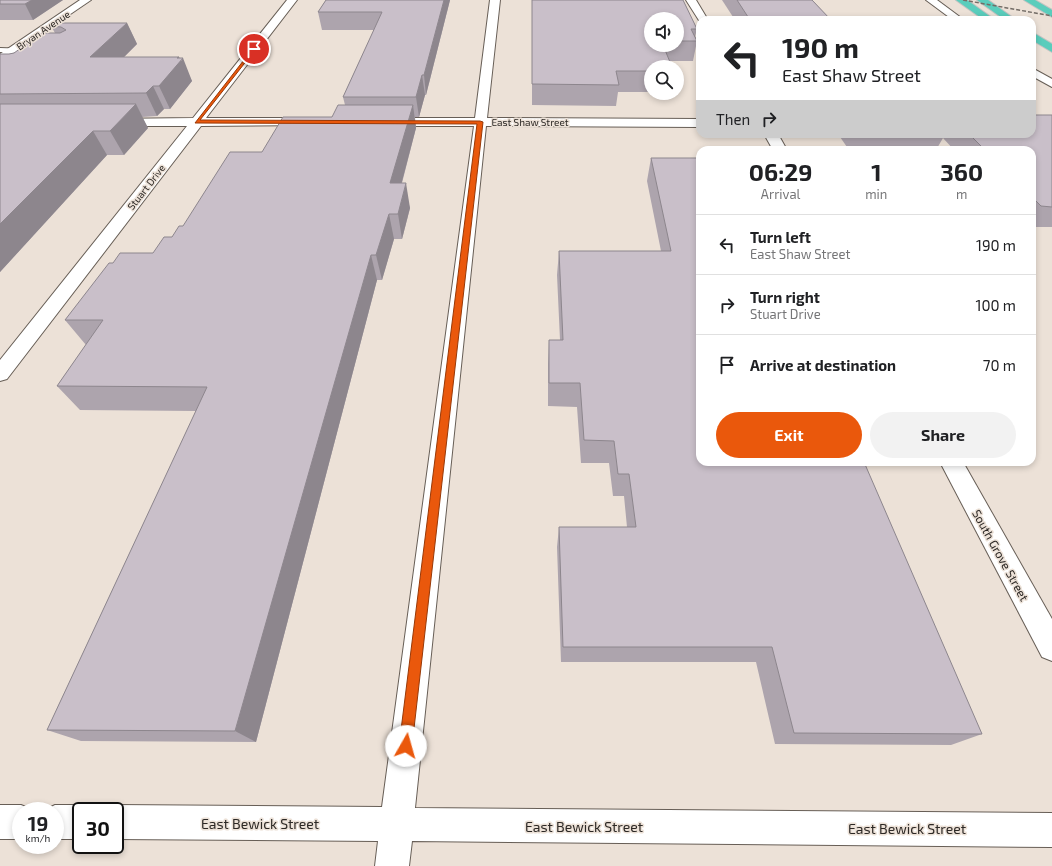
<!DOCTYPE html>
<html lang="en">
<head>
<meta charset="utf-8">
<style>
  :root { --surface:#fff; --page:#f2f2f2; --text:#202124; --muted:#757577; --line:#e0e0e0; --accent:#ea580c }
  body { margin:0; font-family:"Exo 2",sans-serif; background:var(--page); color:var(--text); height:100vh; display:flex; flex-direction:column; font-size:15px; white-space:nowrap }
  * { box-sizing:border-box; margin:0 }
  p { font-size:13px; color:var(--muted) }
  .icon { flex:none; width:22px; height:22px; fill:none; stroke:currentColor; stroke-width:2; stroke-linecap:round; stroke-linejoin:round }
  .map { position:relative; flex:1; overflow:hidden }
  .details { position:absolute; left:696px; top:146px; width:340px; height:320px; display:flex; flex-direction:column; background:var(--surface); border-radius:12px; box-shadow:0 2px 6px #0003 }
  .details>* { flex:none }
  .guide { position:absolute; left:696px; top:16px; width:340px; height:122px; border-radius:12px; box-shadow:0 2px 6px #0003; background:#fff; color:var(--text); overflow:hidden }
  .fabs { position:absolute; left:644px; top:12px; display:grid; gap:8px }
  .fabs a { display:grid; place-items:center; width:40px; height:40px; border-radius:50%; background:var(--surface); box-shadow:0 2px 6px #0003; font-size:20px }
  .speed { position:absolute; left:12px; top:802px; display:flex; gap:8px; font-size:20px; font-weight:700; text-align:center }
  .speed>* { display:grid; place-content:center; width:52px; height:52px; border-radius:50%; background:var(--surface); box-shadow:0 2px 6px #0003; line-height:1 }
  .speed small { font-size:10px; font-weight:400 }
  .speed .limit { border:2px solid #111; border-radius:6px; background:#fff; color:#111 }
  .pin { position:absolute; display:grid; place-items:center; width:34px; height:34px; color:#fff; margin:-17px; border:2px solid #fff; border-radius:50%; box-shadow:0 1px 4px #0007 }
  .me { position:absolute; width:44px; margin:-22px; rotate:7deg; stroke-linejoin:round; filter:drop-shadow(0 0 3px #0008) }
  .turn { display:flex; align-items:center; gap:14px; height:84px; padding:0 20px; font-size:18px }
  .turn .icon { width:52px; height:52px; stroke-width:2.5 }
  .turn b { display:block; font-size:28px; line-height:34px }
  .then { display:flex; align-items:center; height:38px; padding:0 20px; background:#0003; gap:8px; font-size:15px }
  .eta { display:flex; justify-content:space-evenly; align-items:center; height:68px; text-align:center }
  .eta b { font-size:24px; font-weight:700; line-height:28px }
  .action { display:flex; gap:8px; margin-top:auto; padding:8px 20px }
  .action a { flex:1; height:46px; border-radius:24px; background:var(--accent); color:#fff; font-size:16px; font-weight:700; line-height:46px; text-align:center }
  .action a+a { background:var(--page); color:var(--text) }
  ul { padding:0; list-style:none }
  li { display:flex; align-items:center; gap:12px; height:60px; padding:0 20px; border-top:1px solid var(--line) }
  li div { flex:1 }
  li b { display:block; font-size:15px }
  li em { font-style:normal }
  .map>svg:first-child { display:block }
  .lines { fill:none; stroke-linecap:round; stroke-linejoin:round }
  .lane-casing { stroke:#675e56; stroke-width:2 }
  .street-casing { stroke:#675e56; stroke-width:2 }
  .secondary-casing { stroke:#675e56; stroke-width:2 }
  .highway-casing { stroke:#c4c3c2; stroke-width:2 }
  .lane { fill:#fff; fill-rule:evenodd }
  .street { fill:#fff; fill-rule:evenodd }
  .secondary { fill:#fff; fill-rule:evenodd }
  .highway { fill:#5acdbc; fill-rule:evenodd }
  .rail { stroke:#736c66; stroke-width:1.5; stroke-dasharray:4 2; stroke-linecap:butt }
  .wall { fill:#ada4ad; fill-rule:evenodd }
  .shaded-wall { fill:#8d868d }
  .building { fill:#c9bfc9; stroke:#8d868d }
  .route { fill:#ea580c; stroke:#983908 }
  .labels { text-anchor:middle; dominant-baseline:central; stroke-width:3; stroke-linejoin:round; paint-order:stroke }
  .far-street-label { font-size:10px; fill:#2c2825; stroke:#ece1d7 }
  .street-label { font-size:12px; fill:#2c2825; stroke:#ece1d7 }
  .near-street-label { font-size:14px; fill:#2c2825; stroke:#ece1d7 }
</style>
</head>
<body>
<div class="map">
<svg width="1052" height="866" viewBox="0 0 1052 866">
  <rect width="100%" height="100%" fill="#ece1d7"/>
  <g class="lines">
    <defs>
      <polygon id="lane" points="0,48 28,49 32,51 28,53 0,52"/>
      <g id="street">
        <polygon points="80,0 91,0 0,62 0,54"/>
        <polygon points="287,0 297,0 206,118 311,118 317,122 316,125 201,126 7,379 0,381 0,360 187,126 115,126 110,125 109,122 110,119 193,118"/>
        <polygon points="490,0 500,0 487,118 700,119 700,127 486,126 415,808 1052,813 1052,847 412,841 409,866 375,866 378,841 115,839 115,811 103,811 115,805 382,807 474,126 385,126 379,122 385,118 475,118"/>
        <polygon points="686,0 696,0 708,20 700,20 700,22"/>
        <polygon points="764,134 778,134 787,150 773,150"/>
        <polygon points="940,462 963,462 1052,619 1052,661 1042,657"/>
        <polygon points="0,805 21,805 33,810 21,811 21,839 0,839"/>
        <polygon points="55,805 81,805 93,810 81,811 81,839 55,839 55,811 43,811"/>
      </g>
      <g id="secondary">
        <polygon points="926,0 937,0 964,20 953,20"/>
        <polygon points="1032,68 1052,79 1052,87 1032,76"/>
      </g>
      <g id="highway">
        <polygon points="956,0 967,0 995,20 984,20"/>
        <polygon points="977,0 988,0 1016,20 1005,20"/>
        <polygon points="1024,0 1035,0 1052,10 1052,17"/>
        <polygon points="1032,32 1052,44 1052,52 1032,40"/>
      </g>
    </defs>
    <use href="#lane" class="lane-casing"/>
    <use href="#street" class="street-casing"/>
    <use href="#secondary" class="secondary-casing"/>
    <use href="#highway" class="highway-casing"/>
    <use href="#lane" class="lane"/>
    <use href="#street" class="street"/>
    <use href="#secondary" class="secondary"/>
    <use href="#highway" class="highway"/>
    <polyline class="rail" points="963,0 1052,16"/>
  </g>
  <g class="wall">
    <polygon points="0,0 63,0 33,20 0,20"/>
    <polygon points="326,0 450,0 426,95 425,95 419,117 415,117 416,128 402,183 410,208 402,239 394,239 382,280 377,280 256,742 81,741 47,730 196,411 80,410 57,386 86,345 65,320 113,263 153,253 172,237 262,152 332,117 345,105 343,97 374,30 322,30 318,12"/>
    <path d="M532,0H683L697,29L695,37L697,41L693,61H669L672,67H651V92H618L616,106L532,105ZM651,19H677V45H651Z"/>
    <polygon points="722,0 812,0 831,20 735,20"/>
    <polygon points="127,23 137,44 124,57 179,57 192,81 170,109 164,109 157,116 142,117 148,128 124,155 107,155 0,272 0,54 9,54 14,53 55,33 51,26"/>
    <polygon points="1052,115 1052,227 1032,227 1032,150 954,150 943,138 936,150 849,150 838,134 1032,134"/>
    <polygon points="651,158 982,734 951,745 775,744 756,662 561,662 557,547 559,527 627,527 624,496 613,496 609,463 581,463 577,407 548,406 548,364 549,340 560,340 557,275 559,251 661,251 647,181"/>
  </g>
  <g class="shaded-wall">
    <polygon points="32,0 63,0 33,20 25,4"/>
    <polygon points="444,0 450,0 426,95 424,75"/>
    <polygon points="127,23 137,44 102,79 90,57"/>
    <polygon points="179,57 181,61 183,58 192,81 170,109 159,86"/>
    <polygon points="422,75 425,95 419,117 416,97"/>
    <polygon points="153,86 164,109 157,116 146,93"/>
    <polygon points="136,104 148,128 124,155 110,131"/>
    <polygon points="413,105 416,128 395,208 390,183"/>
    <polygon points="93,131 107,155 0,272 0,224"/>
    <polygon points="406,183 410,208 402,239 398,214"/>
    <polygon points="389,214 394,239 382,280 376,255"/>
    <polygon points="371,255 377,280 256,742 235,731"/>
  </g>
  <g class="building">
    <polygon points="0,0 32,0 25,4 0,4"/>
    <polygon points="326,0 444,0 424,75 422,75 416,97 343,97 382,12 318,12"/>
    <polygon points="532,0 683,0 697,29 691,29 697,41 677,41 677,19 651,19 651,45 663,45 672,67 651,67 651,71 616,71 619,85 532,84"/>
    <polygon points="737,0 812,0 831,20 750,20"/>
    <polygon points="55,23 127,23 90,57 179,57 177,58 183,58 159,86 153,86 146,93 0,94 0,54 9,54 14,53 42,33 60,33 66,30 61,27 51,26"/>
    <polygon points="0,104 136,104 110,131 93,131 0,224"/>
    <polygon points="338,105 413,105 390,183 406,183 398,214 389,214 376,255 371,255 235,731 47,730 207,387 57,386 103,320 65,320 109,263 113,263 120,253 153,253 164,237 172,237 179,226 183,226 230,152 262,152 283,117 332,117"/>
    <polygon points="1032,115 1052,115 1052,207 1041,206 1032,197 1032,150 985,150 969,134 1032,134"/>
    <polygon points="861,134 941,134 944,137 863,136"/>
    <polygon points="651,158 700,158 700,462 864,462 982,734 794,733 772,647 563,647 559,527 636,527 629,474 618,474 614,441 584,440 580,383 549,383 549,340 563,340 559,251 671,251"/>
  </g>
  <polygon class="route" points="254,47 255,50 200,120 480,121 483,122 412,746 410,751 406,753 401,751 399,746 477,124 195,123"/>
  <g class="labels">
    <g class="far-street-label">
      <text transform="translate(43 30) rotate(-34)">Bryan Avenue</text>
      <text x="530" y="122">East Shaw Street</text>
      <text transform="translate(146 187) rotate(-52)">Stuart Drive</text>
    </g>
    <g class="street-label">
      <text transform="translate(1001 555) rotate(61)">South Grove Street</text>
    </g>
    <g class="near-street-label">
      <text x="260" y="823">East Bewick Street</text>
      <text x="584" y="826">East Bewick Street</text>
      <text x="907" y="828">East Bewick Street</text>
    </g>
  </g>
</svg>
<div class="fabs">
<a><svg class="icon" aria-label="sound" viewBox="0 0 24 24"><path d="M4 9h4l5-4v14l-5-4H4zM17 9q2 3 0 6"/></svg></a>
<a><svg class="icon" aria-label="search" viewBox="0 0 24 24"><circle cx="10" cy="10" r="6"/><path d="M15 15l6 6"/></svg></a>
</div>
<div class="speed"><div>19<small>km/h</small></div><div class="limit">30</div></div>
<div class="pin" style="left:254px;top:49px;background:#d93025"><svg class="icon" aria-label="arrive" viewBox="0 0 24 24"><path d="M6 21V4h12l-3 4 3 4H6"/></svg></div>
<svg class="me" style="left:406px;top:746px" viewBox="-20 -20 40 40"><circle r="19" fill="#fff"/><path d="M0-13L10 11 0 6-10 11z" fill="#ea580c"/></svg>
<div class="guide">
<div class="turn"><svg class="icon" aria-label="left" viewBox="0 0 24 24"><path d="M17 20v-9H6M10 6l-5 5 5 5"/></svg><div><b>190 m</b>East Shaw Street</div></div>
<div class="then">Then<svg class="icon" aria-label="right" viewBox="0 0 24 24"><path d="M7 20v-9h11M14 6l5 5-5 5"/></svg></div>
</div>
<section class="details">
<div class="eta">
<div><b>06:29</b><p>Arrival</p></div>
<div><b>1</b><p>min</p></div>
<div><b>360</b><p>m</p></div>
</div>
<ul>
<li><svg class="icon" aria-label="left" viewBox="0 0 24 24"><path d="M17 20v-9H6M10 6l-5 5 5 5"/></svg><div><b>Turn left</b><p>East Shaw Street</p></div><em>190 m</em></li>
<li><svg class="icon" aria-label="right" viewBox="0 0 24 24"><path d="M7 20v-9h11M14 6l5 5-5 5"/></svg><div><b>Turn right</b><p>Stuart Drive</p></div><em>100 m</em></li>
<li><svg class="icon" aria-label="arrive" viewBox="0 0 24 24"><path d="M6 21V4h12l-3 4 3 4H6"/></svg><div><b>Arrive at destination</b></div><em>70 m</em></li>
</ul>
<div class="action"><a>Exit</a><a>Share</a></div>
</section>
</div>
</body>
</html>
